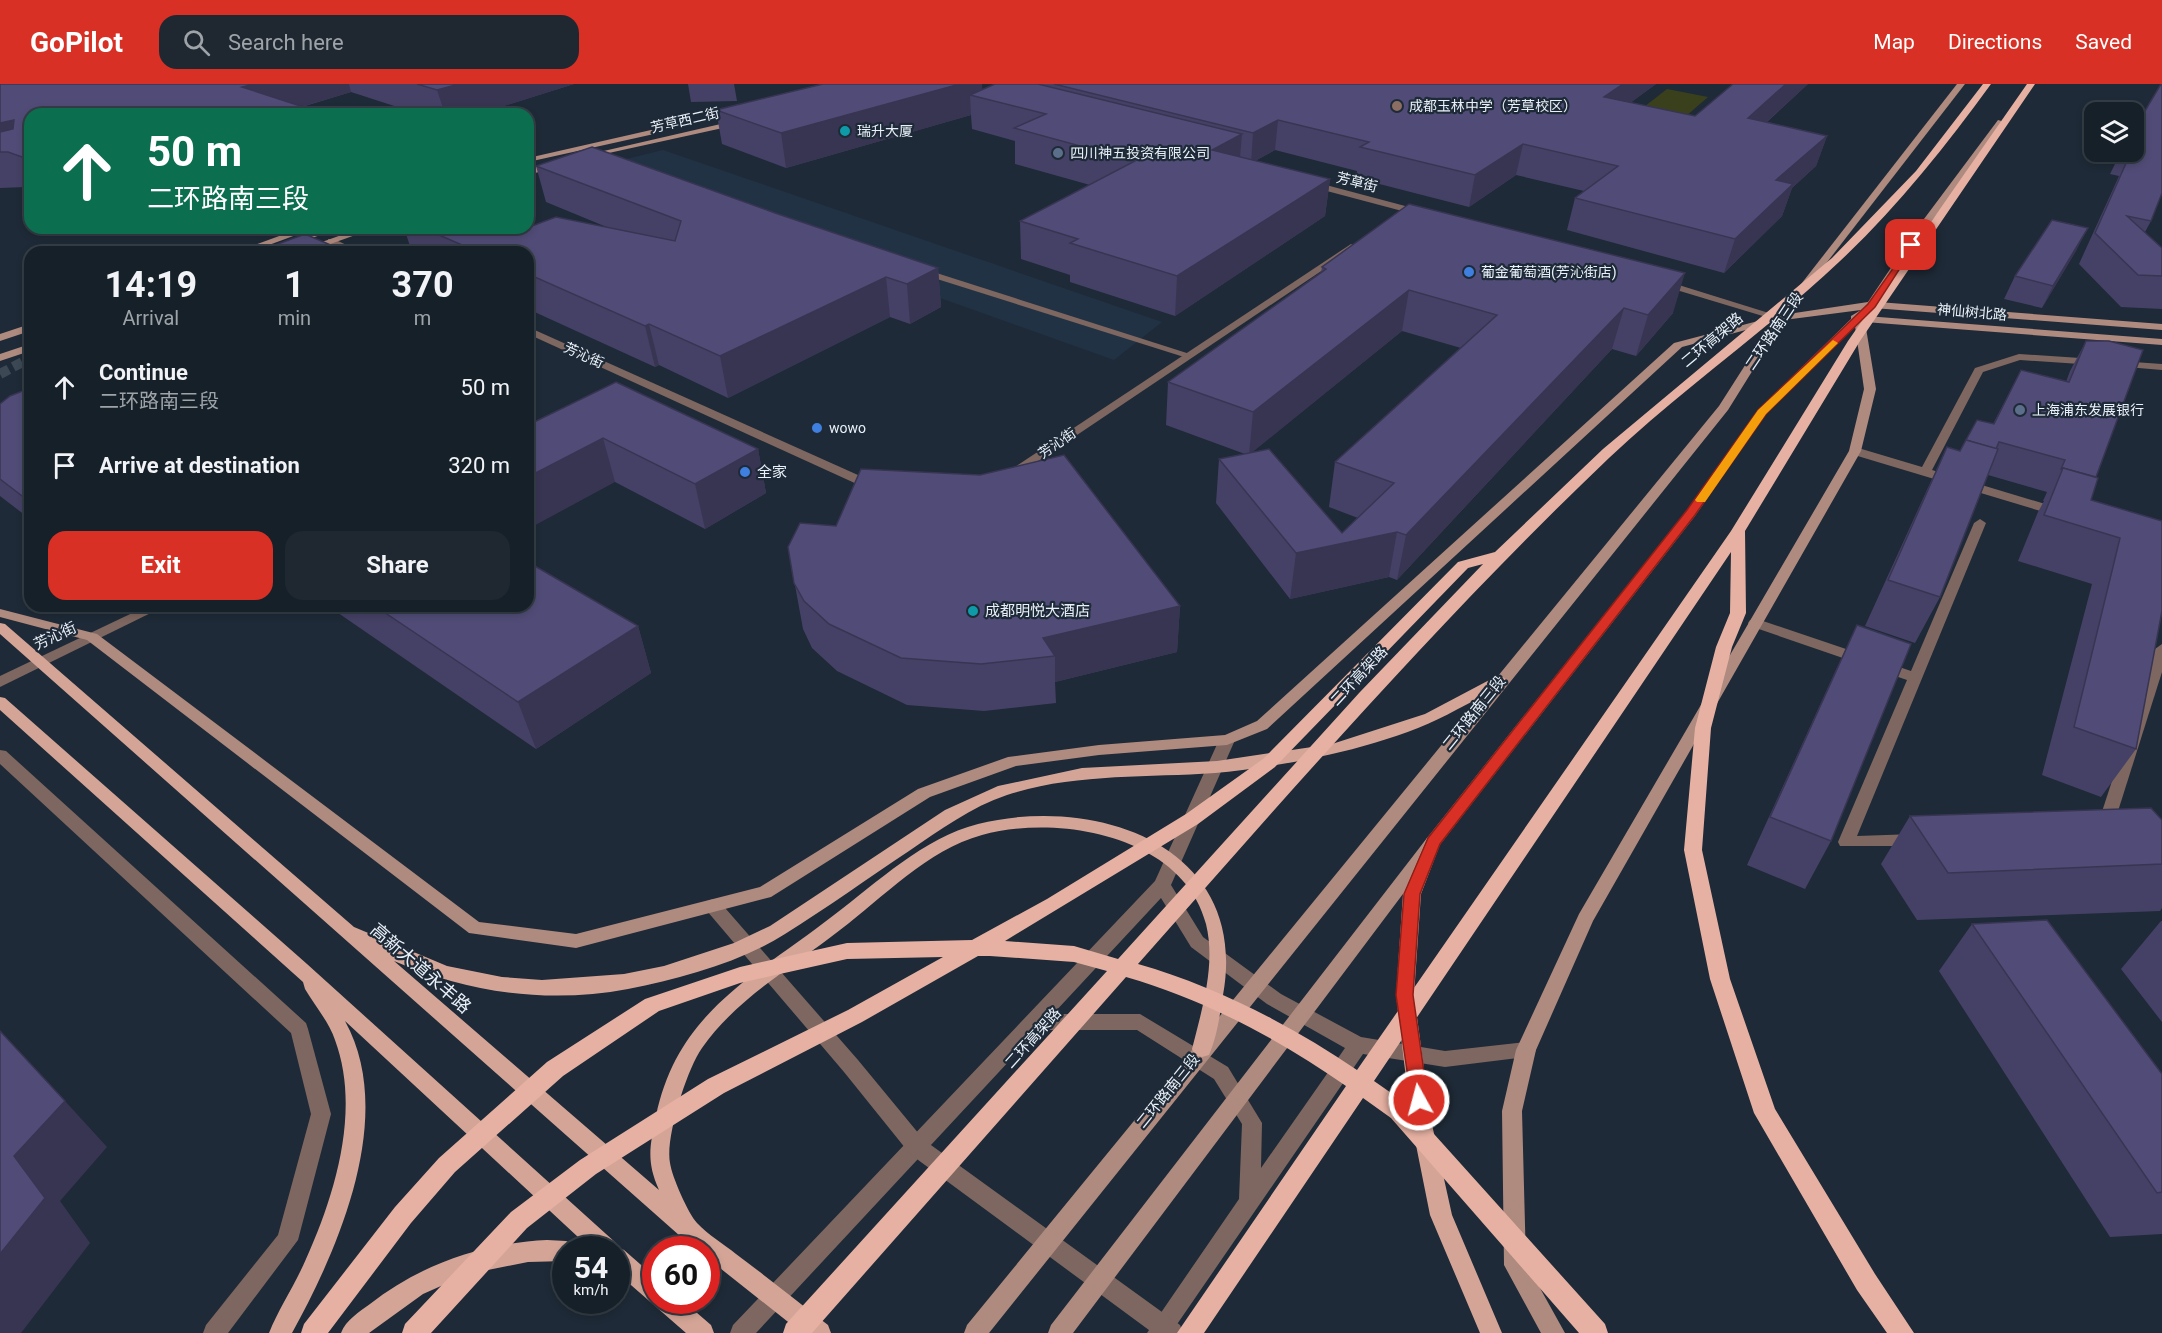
<!DOCTYPE html>
<html lang="en">
<head>
<meta charset="utf-8">
<style>
  :root { --surface:#162029; --page:#1f2831; --text:#f1f3f6; --muted:#9ea3a8; --line:#353e46; --accent:#d93025 }
  body { margin:0; font-family:Roboto,"Noto Sans SC",sans-serif; background:var(--page); color:var(--text); height:100vh; display:flex; flex-direction:column; font-size:22px; white-space:nowrap }
  * { box-sizing:border-box; margin:0 }
  p { font-size:20px; color:var(--muted) }
  .icon { flex:none; width:33px; height:33px; fill:none; stroke:currentColor; stroke-width:2; stroke-linecap:round; stroke-linejoin:round }
  .map { position:relative; flex:1; overflow:hidden }
  .panel { position:absolute; left:24px; top:162px; width:510px; height:366px; display:flex; flex-direction:column; background:var(--surface); border-radius:18px; box-shadow:0 3px 9px #0003,0 0 0 2px var(--line) }
  .panel>* { flex:none }
  .banner { position:absolute; left:24px; top:24px; width:510px; height:126px; border-radius:18px; box-shadow:0 3px 9px #0003,0 0 0 2px var(--line); background:#0b6e4f; color:#fff; overflow:hidden }
  .tools { position:absolute; left:2084px; top:18px; display:grid; gap:12px }
  .tools a { display:grid; place-items:center; width:60px; height:60px; border-radius:12px; background:var(--surface); box-shadow:0 3px 9px #0003,0 0 0 2px var(--line); font-size:30px }
  .speed { position:absolute; left:552px; top:1152px; display:flex; gap:12px; font-size:30px; font-weight:700; text-align:center }
  .speed>* { display:grid; place-content:center; width:78px; height:78px; border-radius:50%; background:var(--surface); box-shadow:0 3px 9px #0003,0 0 0 2px var(--line); line-height:1 }
  .speed small { font-size:15px; font-weight:400 }
  .speed .limit { border:9px solid #d22; background:#fff; color:#111 }
  .pin { position:absolute; display:grid; place-items:center; width:51px; height:51px; color:#fff; margin:-26px; border-radius:12px; box-shadow:0 3px 9px #0006 }
  .me { position:absolute; width:66px; margin:-33px; rotate:353deg; stroke-linejoin:round; filter:drop-shadow(0 0 4px #0008) }
  .turn { display:flex; align-items:center; gap:21px; height:126px; padding:0 24px; font-size:27px }
  .turn .icon { width:78px; height:78px; stroke-width:2.5 }
  .turn b { display:block; font-size:42px; line-height:51px }
  .eta { display:flex; justify-content:space-evenly; align-items:center; height:102px; text-align:center }
  .eta b { font-size:36px; font-weight:700; line-height:42px }
  .cta { display:flex; gap:12px; margin-top:auto; padding:12px 24px }
  .cta a { flex:1; height:69px; border-radius:18px; background:var(--accent); color:#fff; font-size:24px; font-weight:700; line-height:69px; text-align:center }
  .cta a+a { background:var(--page); color:var(--text) }
  ul { padding:0; list-style:none }
  li { display:flex; align-items:center; gap:18px; height:78px; padding:0 24px }
  li div { flex:1 }
  li b { display:block; font-size:22px }
  li em { font-style:normal }
  header { display:flex; align-items:center; gap:36px; box-sizing:border-box; height:84px; padding:0 30px; background:var(--accent); color:#fff }
  header strong { font-size:28px }
  nav { display:flex; gap:33px; margin-inline-start:auto; font-size:21px }
  .search { width:420px; height:54px; background:var(--page); display:flex; align-items:center; gap:15px; box-sizing:border-box; padding:0 21px; border-radius:18px; color:var(--muted); font-size:22px }
  .map>svg:first-child { display:block }
  .built { fill:#223245 }
  .green { fill:#3b401c }
  .lines { fill:none; stroke-linecap:round; stroke-linejoin:round }
  .secondary-tunnel { stroke:#3c4854; stroke-width:10; stroke-dasharray:10 5; stroke-linecap:butt }
  .service { fill:#7e6760; fill-rule:evenodd }
  .pedestrian { fill:#7e6760; fill-rule:evenodd }
  .minor { fill:#7e6760; fill-rule:evenodd }
  .tertiary { fill:#7e6760; fill-rule:evenodd }
  .secondary { fill:#af8a7f; fill-rule:evenodd }
  .primary { fill:#d4a597; fill-rule:evenodd }
  .trunk { fill:#e6b1a2; fill-rule:evenodd }
  .wall { fill:#454166; fill-rule:evenodd }
  .shaded-wall { fill:#383553 }
  .building { fill:#504c77; stroke:#383553; stroke-width:1.5 }
  .route { fill:#d93025; stroke:#8d1f18; stroke-width:1.5 }
  .slow { fill:#f59e0b }
  .education-dot { fill:#8d6e63; stroke:#1e2a37; stroke-width:2 }
  .culture-dot { fill:#0f9aa8; stroke:#1e2a37; stroke-width:2 }
  .service-dot { fill:#5c6f8a; stroke:#1e2a37; stroke-width:2 }
  .shop-dot { fill:#3f7fe0; stroke:#1e2a37; stroke-width:2 }
  .labels { text-anchor:middle; dominant-baseline:central; stroke-width:4.5; stroke-linejoin:round; paint-order:stroke }
  .far-poi-label { font-size:14px; fill:#e8f0f9; stroke:#1e2a37; text-anchor:start }
  .far-street-label { font-size:14px; fill:#e8f0f9; stroke:#1e2a37 }
  .street-label { font-size:15px; fill:#e8f0f9; stroke:#1e2a37 }
  .poi-label { font-size:15px; fill:#e8f0f9; stroke:#1e2a37; text-anchor:start }
  .near-street-label { font-size:18px; fill:#e8f0f9; stroke:#1e2a37 }
</style>
</head>
<body>
<header>
<strong>GoPilot</strong>
<div class="search"><svg class="icon" aria-label="search" viewBox="0 0 24 24"><circle cx="10" cy="10" r="6"/><path d="M15 15l6 6"/></svg>Search here</div>
<nav><a>Map</a><a>Directions</a><a>Saved</a></nav>
</header>
<div class="map">
<svg width="2162" height="1249" viewBox="0 0 2162 1249">
  <rect width="100%" height="100%" fill="#1e2a37"/>
  <polygon class="built" points="663,66 1162,238 1114,276 582,86"/>
  <polygon class="green" points="1667,5 1708,13 1678,39 1635,30"/>
  <g class="lines">
    <polyline class="secondary-tunnel" points="0,290 30,274"/>
    <g class="service">
      <polygon points="2019,270 2095,275 2100,278 2095,281 2020,276 1983,288 1932,386 2065,426 2065,432 2057,432 1851,370 1849,367 1855,363 1922,383 1975,284"/>
      <polygon points="2119,277 2162,280 2162,286 2115,282 2114,280"/>
      <polygon points="1980,435 1986,439 1857,752 1915,750 1921,752 1923,756 1921,760 1915,762 1840,762 1838,758 1907,596 1750,542 1748,539 1750,536 1760,536 1911,587 1974,439"/>
      <polygon points="2162,560 2162,588 2113,743 2111,747 2099,747 2097,743 2155,565"/>
    </g>
    <polygon class="pedestrian" points="918,185 924,185 1193,271 1184,273 918,189"/>
    <g class="minor">
      <polygon points="328,155 334,155 361,168 348,168 328,159"/>
      <polygon points="1351,160 1356,163 1354,165 1013,394 1009,395 1003,391"/>
      <polygon points="528,243 878,400 880,403 874,407 870,406 528,250"/>
      <polygon points="147,522 165,522 0,603 0,592"/>
      <path d="M1227,651L1235,656L1171,801L1203,853L1281,910L1361,953L1445,967L1526,958L1533,960L1536,966L1533,972L1445,983L1363,970L1171,1249H1147L1239,1115L1242,1040L1214,995L1137,946H1038L756,1249H730L733,1241L1155,797L1219,656ZM1161,814L1191,863L1267,920L1345,964L1261,1084L1262,1039L1228,983L1140,930H1053Z"/>
    </g>
    <g class="tertiary">
      <polygon points="1311,97 1424,127 1425,129 1421,132 1308,102 1307,100"/>
      <polygon points="1660,197 1666,197 1785,234 1776,236 1660,201"/>
      <polygon points="0,666 6,667 306,939 308,945 331,1030 298,1156 228,1249 203,1249 206,1241 278,1151 311,1030 291,949 0,680"/>
      <polygon points="713,815 719,817 858,976 924,1056 1180,1241 1183,1249 1153,1249 910,1070 844,988 707,827 704,822 707,817"/>
    </g>
    <g class="secondary">
      <polygon points="1957,0 1965,0 1804,208 1798,208 1798,204"/>
      <polygon points="738,36 741,36 741,40 586,74 582,72"/>
      <polygon points="1998,36 2005,38 1928,142 1878,218 2162,240 2162,246 1873,224 1866,232 2162,255 2162,261 1865,238 1876,305 1861,367 1593,837 1536,966 1522,1027 1526,1179 1565,1249 1541,1249 1504,1181 1502,1027 1516,966 1579,830 1849,367 1864,305 1855,242 1766,330 1695,432 1439,762 1073,1249 1048,1249 1051,1241 1427,754 1687,426 1758,326 1851,235 1851,232 1861,226 1784,236 1728,326 989,1249 964,1249 967,1241 1719,322 1772,239 1682,263 1267,645 1227,661 1099,671 1016,682 930,713 771,813 576,864 469,849 87,556 0,533 0,525 97,550 479,838 576,850 760,803 918,705 1008,673 1099,661 1225,651 1257,637 1674,259 1777,232 1783,227 1788,230 1868,218 1921,139"/>
      <polygon points="651,46 654,46 654,50 528,78 528,74"/>
      <polygon points="557,78 561,80 560,82 528,91 528,85"/>
      <polygon points="301,144 315,144 250,168 236,168"/>
      <polygon points="324,144 338,144 302,158 294,156"/>
      <polygon points="361,144 375,144 308,168 294,168"/>
      <polygon points="30,240 30,247 0,257 0,250"/>
      <polygon points="30,260 30,267 0,277 0,270"/>
    </g>
    <g class="primary">
      <path d="M0,539L5,540L354,843L447,882L502,893L542,896L624,890L664,882L734,859L770,842L945,726L998,702L1082,684L1217,677L1332,660L1425,630L1495,593L1500,591L1507,596C1495,609 1472,617 1456,626C1392,662 1289,682 1215,689C1146,694 1074,689 1007,711C971,723 940,746 909,767C868,794 827,824 785,850C739,879 681,894 628,905C549,920 468,909 394,877L659,1106C646,1077 650,1062 656,1032C678,926 756,892 834,831C878,798 923,754 978,740C1098,710 1250,763 1223,911C1220,930 1217,953 1209,971L1202,973L1195,971L1192,965C1202,925 1216,881 1206,840C1183,751 1057,730 982,751C927,766 884,813 840,846C793,883 737,914 702,964C687,985 665,1054 670,1079C672,1093 688,1129 697,1139C708,1151 724,1160 736,1170C767,1193 797,1217 828,1241L831,1249H802L706,1173V1166H697L680,1152L0,550Z"/>
      <path d="M0,613L5,614L307,880L616,1159L618,1163L624,1166L656,1194V1216H682L711,1241L714,1249H686L616,1188V1166H592L345,937C397,1031 339,1164 292,1249H269C279,1224 295,1201 306,1175C335,1111 361,1026 335,956C329,938 315,922 305,905L303,898L0,626Z"/>
      <polygon points="1433,752 1439,754 1441,758 1421,810 1414,911 1431,1036 1452,1131 1502,1249 1480,1249 1430,1131 1411,1036 1396,911 1403,810 1425,758 1427,754"/>
      <path d="M547,1156L566,1157L574,1160L576,1166H566V1177L528,1178L468,1190L423,1210L369,1249H341C346,1236 359,1228 370,1220C421,1180 483,1159 547,1156Z"/>
    </g>
    <path class="trunk" d="M1983,0H1991C1945,63 1896,125 1839,178C1766,247 1682,305 1609,374C1442,533 1291,707 1138,880C1215,902 1291,941 1357,986L1731,447L1848,257L2027,0H2035L1860,257L1745,447L1746,529L1732,563L1711,644L1702,766L1730,895L1775,1025L1875,1190L1914,1249H1887L1857,1206L1754,1029L1710,895L1684,766L1695,644L1716,563L1730,529L1731,468L1374,997L1407,1020L1605,1240L1608,1249H1579L1391,1034L1363,1014L1204,1249H1177L1346,1002C1279,955 1205,916 1126,893L812,1249H783L786,1240L1107,887L1074,878L990,872H978L862,938L724,1009L596,1090L527,1144L431,1249H402L405,1240L511,1128L580,1076L708,995L848,926L943,873L847,875L740,899L659,927L563,992L455,1088L411,1139L328,1249H301L304,1240L395,1123L439,1074L547,978L645,915L740,883L847,859L972,856L1047,815L1186,730L1263,675L1458,478L1495,468L1603,365L1832,174L1916,87ZM1483,480L1360,608L1118,875L1074,862L1005,857L1198,740L1275,683L1468,484Z"/>
  </g>
  <g class="wall">
    <polygon points="0,0 574,0 478,30 419,30 351,8 302,23 30,30 30,105 26,103 0,104"/>
    <polygon points="688,0 734,0 737,17 691,18"/>
    <polygon points="823,0 982,0 982,6 995,0 1656,0 1630,19 1695,32 1808,0 1767,38 1827,52 1816,82 1792,104 1782,132 1724,189 1567,146 1575,114 1584,107 1516,91 1469,123 1356,94 1357,87 1275,66 1255,77 1330,95 1325,132 1175,232 1070,198 1070,191 1021,175 1020,137 1090,101 1015,80 1015,57 972,45 971,31 786,84 722,60 716,26"/>
    <polygon points="2121,68 2133,68 2151,137 2145,148 2162,164 2162,225 2121,223 2079,180 2119,92 2110,90"/>
    <polygon points="536,82 775,129 938,184 941,223 910,240 890,233 728,314 659,281 655,283 528,225 528,168 412,168 404,144 501,144 513,149 609,144 546,118"/>
    <polygon points="2077,165 2042,224 2004,215 2015,192"/>
    <path d="M1322,183L1673,229L1636,272L1612,265L1397,496L1389,493L1290,515L1216,419L1219,375L1245,370L1166,341L1168,298L1321,188ZM1402,247L1461,264L1335,378L1329,423L1358,434L1342,449L1252,368Z"/>
    <polygon points="2086,257 2096,393 2091,416 2162,437 2136,665 2101,713 2042,691 2092,500 2018,477 2038,428 2044,417 2043,417 2047,408 1988,391 1940,513 1915,559 1865,542 1926,408 1947,363 1960,367 1993,340 2021,286 2066,298 2070,287"/>
    <polygon points="30,304 30,435 0,412 0,320"/>
    <polygon points="528,341 758,365 766,409 705,445 615,398"/>
    <polygon points="788,463 1180,522 1177,568 1055,598 1056,619 984,627 907,621 837,587 812,564 803,545"/>
    <polygon points="328,522 528,522 638,542 651,589 536,665"/>
    <polygon points="1857,541 1831,757 1805,805 1747,781 1835,588"/>
    <polygon points="1910,732 2162,736 2162,824 2160,827 1917,836 1881,780"/>
    <polygon points="2161,837 2162,837 2162,938 2121,885"/>
    <polygon points="1972,840 2162,990 2162,1150 2110,1153 1939,887"/>
  </g>
  <g class="shaded-wall">
    <polygon points="170,0 349,0 351,8 277,30"/>
    <polygon points="459,0 574,0 478,30 445,30 437,6"/>
    <polygon points="960,0 982,0 983,14 970,11 971,31 786,84 781,49"/>
    <polygon points="1623,0 1656,0 1597,43 1604,13"/>
    <polygon points="1786,0 1808,0 1738,64 1748,34"/>
    <polygon points="14,36 30,68 30,88 22,73 8,68 0,68 0,39"/>
    <polygon points="1278,36 1275,66 1251,79 1253,49"/>
    <polygon points="1242,50 1239,86 1212,66"/>
    <polygon points="1827,52 1816,82 1792,104 1782,132 1724,189 1735,155 1776,96"/>
    <polygon points="1523,60 1516,91 1469,123 1475,91"/>
    <polygon points="1330,95 1325,132 1175,232 1177,192"/>
    <polygon points="2088,144 2077,165 2042,224 2053,202"/>
    <polygon points="938,184 941,223 910,240 907,200"/>
    <polygon points="1685,189 1673,229 1636,272 1648,231"/>
    <polygon points="886,193 890,233 728,314 720,272"/>
    <polygon points="1409,206 1402,247 1249,371 1253,328"/>
    <polygon points="1624,224 1612,265 1397,496 1406,451"/>
    <polygon points="649,240 659,281 655,283 645,242"/>
    <polygon points="603,354 615,398 528,445 528,393"/>
    <polygon points="758,365 766,409 705,445 695,400"/>
    <polygon points="1397,448 1389,493 1290,515 1296,469"/>
    <polygon points="1180,522 1177,568 1055,598 1055,572 1043,554"/>
    <polygon points="638,542 651,589 536,665 518,618"/>
    <polygon points="65,1017 107,1063 60,1117 90,1159 21,1249 0,1249 0,1170 14,1072"/>
  </g>
  <g class="building">
    <polygon points="0,0 254,0 242,3 325,30 30,30 30,70 22,73 8,68 0,68 0,48 13,45 14,36 0,39"/>
    <polygon points="417,0 459,0 437,6"/>
    <polygon points="823,0 960,0 781,49 716,26"/>
    <polygon points="995,0 1038,0 1242,50 1212,66 1330,95 1177,192 1070,159 1078,155 1020,137 1135,77 1014,44 1046,30 970,11"/>
    <polygon points="1054,0 1623,0 1604,13 1695,32 1733,0 1786,0 1748,34 1827,52 1776,96 1793,100 1735,155 1575,114 1618,82 1523,60 1475,91 1360,63 1369,58 1278,36 1253,49"/>
    <polygon points="2161,0 2162,0 2162,109 2151,137 2127,132 2162,164 2162,192 2138,191 2095,149 2131,68 2133,68 2133,47"/>
    <polygon points="592,63 775,129 938,184 907,200 886,193 720,272 649,240 645,242 528,190 528,168 478,168 423,144 501,144 513,149 556,133 675,157 681,137 536,82"/>
    <polygon points="1409,120 1685,189 1648,231 1624,224 1406,451 1397,448 1296,469 1219,375 1269,365 1342,449 1394,399 1335,378 1497,231 1409,206 1253,328 1168,298 1326,185 1322,183"/>
    <polygon points="2052,136 2088,144 2053,202 2015,192"/>
    <polygon points="305,150 340,165 338,166 342,168 256,168"/>
    <polygon points="2086,257 2109,257 2143,266 2096,393 2063,384 2063,385 2061,385 2065,376 1999,358 1996,365 1966,356 1977,336 1994,340 2021,286 2069,298"/>
    <polygon points="616,298 758,365 695,400 603,354 528,393 528,341"/>
    <polygon points="30,304 30,418 0,395 0,320 10,312"/>
    <polygon points="1966,356 1998,365 1940,513 1888,496 1947,363 1960,367"/>
    <polygon points="1064,371 1180,522 1043,554 1055,572 981,580 901,574 829,540 804,517 794,499 788,463 800,439 836,442 861,385 980,391"/>
    <polygon points="2063,384 2098,394 2091,416 2162,437 2162,527 2136,665 2074,643 2120,454 2044,431"/>
    <polygon points="528,478 638,542 518,618 375,522 528,522"/>
    <polygon points="1857,541 1911,560 1831,757 1770,733"/>
    <polygon points="2151,724 2162,736 2162,780 1948,789 1910,732"/>
    <polygon points="2047,836 2162,990 2162,1108 2157,1109 1972,840"/>
    <polygon points="0,947 65,1017 14,1072 45,1114 0,1170"/>
  </g>
  <polygon class="route" points="1911,159 1915,161 1875,223 1766,330 1695,431 1440,760 1420,810 1413,911 1428,1016 1425,1021 1419,1023 1412,1021 1396,911 1404,810 1428,754 1687,426 1758,326 1868,220"/>
  <polygon class="slow" points="1833,256 1838,259 1836,261 1766,330 1705,418 1697,418 1695,416 1758,326"/>
  <circle class="education-dot" cx="1397" cy="22" r="6"/>
  <g class="culture-dot">
    <circle cx="845" cy="47" r="6"/>
    <circle cx="973" cy="527" r="6"/>
  </g>
  <g class="service-dot">
    <circle cx="1058" cy="69" r="6"/>
    <circle cx="2020" cy="326" r="6"/>
  </g>
  <g class="shop-dot">
    <circle cx="1469" cy="188" r="6"/>
    <circle cx="817" cy="344" r="6"/>
    <circle cx="745" cy="388" r="6"/>
  </g>
  <g class="labels">
    <g class="far-poi-label">
      <text x="1409" y="22">成都玉林中学（芳草校区）</text>
      <text x="857" y="47">瑞升大厦</text>
      <text x="1070" y="69">四川神五投资有限公司</text>
      <text x="1481" y="188">葡金葡萄酒(芳沁街店)</text>
      <text x="2032" y="326">上海浦东发展银行</text>
      <text x="829" y="344">wowo</text>
    </g>
    <g class="far-street-label">
      <text transform="translate(685 36) rotate(-13)">芳草西二街</text>
      <text transform="translate(1357 98) rotate(14)">芳草街</text>
      <text transform="translate(1972 228) rotate(5)">神仙树北路</text>
      <text transform="translate(584 271) rotate(24)">芳沁街</text>
      <text transform="translate(1057 359) rotate(-34)">芳沁街</text>
    </g>
    <g class="street-label">
      <text transform="translate(1774 247) rotate(-56)">二环路南三段</text>
      <text transform="translate(1712 256) rotate(-40)">二环高架路</text>
      <text transform="translate(55 552) rotate(-25)">芳沁街</text>
      <text transform="translate(1359 592) rotate(-47)">二环高架路</text>
      <text transform="translate(1474 629) rotate(-51)">二环路南三段</text>
      <text transform="translate(1033 954) rotate(-48)">二环高架路</text>
      <text transform="translate(1168 1007) rotate(-51)">二环路南三段</text>
    </g>
    <g class="poi-label">
      <text x="757" y="388">全家</text>
      <text x="985" y="527">成都明悦大酒店</text>
    </g>
    <g class="near-street-label">
      <text transform="translate(421 884) rotate(41)">高新大道永丰路</text>
    </g>
  </g>
</svg>
<div class="tools">
<a><svg class="icon" aria-label="layers" viewBox="0 0 24 24"><path d="M12 4l9 5-9 5-9-5zM3 14l9 5 9-5"/></svg></a>
</div>
<div class="speed"><div>54<small>km/h</small></div><div class="limit">60</div></div>
<div class="pin" style="left:1911px;top:161px;background:#d93025"><svg class="icon" aria-label="arrive" viewBox="0 0 24 24"><path d="M6 21V4h12l-3 4 3 4H6"/></svg></div>
<svg class="me" style="left:1419px;top:1016px" viewBox="-20 -20 40 40"><circle r="17" fill="#d93025" stroke="#fff" stroke-width="3"/><path d="M0-11L8 9 0 5-8 9z" fill="#fff"/></svg>
<div class="banner">
<div class="turn"><svg class="icon" aria-label="ahead" viewBox="0 0 24 24"><path d="M12 20V5M6 11l6-6 6 6"/></svg><div><b>50 m</b>二环路南三段</div></div>
</div>
<section class="panel">
<div class="eta">
<div><b>14:19</b><p>Arrival</p></div>
<div><b>1</b><p>min</p></div>
<div><b>370</b><p>m</p></div>
</div>
<ul>
<li><svg class="icon" aria-label="ahead" viewBox="0 0 24 24"><path d="M12 20V5M6 11l6-6 6 6"/></svg><div><b>Continue</b><p>二环路南三段</p></div><em>50 m</em></li>
<li><svg class="icon" aria-label="arrive" viewBox="0 0 24 24"><path d="M6 21V4h12l-3 4 3 4H6"/></svg><div><b>Arrive at destination</b></div><em>320 m</em></li>
</ul>
<div class="cta"><a>Exit</a><a>Share</a></div>
</section>
</div>
</body>
</html>
